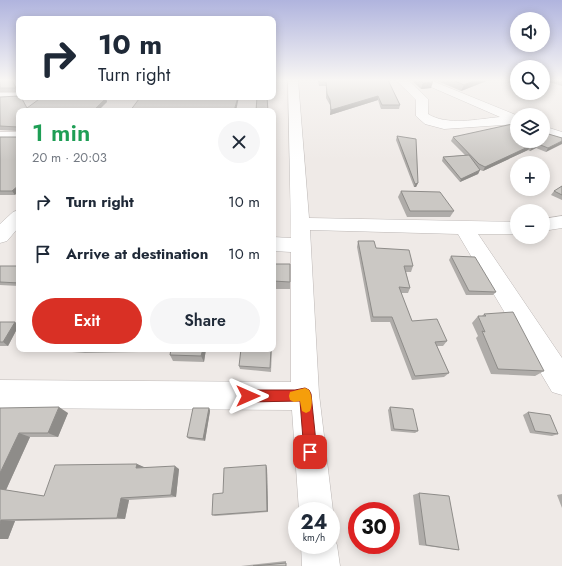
<!DOCTYPE html>
<html lang="en">
<head>
<meta charset="utf-8">
<style>
  :root { --surface:#fff; --page:#f6f6f7; --text:#1f2937; --muted:#747a83; --accent:#d93025 }
  body { margin:0; font-family:Jost,sans-serif; background:var(--page); color:var(--text); height:100vh; display:flex; flex-direction:column; font-size:15px; white-space:nowrap }
  * { box-sizing:border-box; margin:0 }
  p { font-size:13px; color:var(--muted) }
  .icon { flex:none; width:22px; height:22px; fill:none; stroke:currentColor; stroke-width:2; stroke-linecap:round; stroke-linejoin:round }
  .map { position:relative; flex:1; overflow:hidden }
  .drawer { position:absolute; left:16px; top:108px; width:260px; height:244px; display:flex; flex-direction:column; background:var(--surface); border-radius:8px; box-shadow:0 2px 10px #0003 }
  .drawer>* { flex:none }
  .top-card { position:absolute; left:16px; top:16px; width:260px; height:84px; border-radius:8px; box-shadow:0 2px 10px #0003; background:#fff; color:var(--text); overflow:hidden }
  .fabs { position:absolute; left:510px; top:12px; display:grid; gap:8px }
  .fabs a { display:grid; place-items:center; width:40px; height:40px; border-radius:50%; background:var(--surface); box-shadow:0 2px 10px #0003; font-size:20px }
  .speed { position:absolute; left:288px; top:502px; display:flex; gap:8px; font-size:20px; font-weight:700; text-align:center }
  .speed>* { display:grid; place-content:center; width:52px; height:52px; border-radius:50%; background:var(--surface); box-shadow:0 2px 10px #0003; line-height:1 }
  .speed small { font-size:10px; font-weight:400 }
  .speed .limit { border:6px solid #d22; background:#fff; color:#111 }
  .pin { position:absolute; display:grid; place-items:center; width:34px; height:34px; color:#fff; margin:-17px; border-radius:8px; box-shadow:0 2px 6px #0006 }
  .me { position:absolute; width:44px; margin:-22px; rotate:90deg; stroke-linejoin:round; filter:drop-shadow(0 0 3px #0008) }
  .turn { display:flex; align-items:center; gap:14px; height:84px; padding:0 16px; font-size:18px }
  .turn .icon { width:52px; height:52px; stroke-width:2.5 }
  .turn b { display:block; font-size:28px; line-height:34px }
  .round { display:grid; place-items:center; flex:none; width:42px; height:42px; border-radius:21px; background:var(--page) }
  .summary { display:flex; align-items:center; justify-content:space-between; height:68px; padding:0 16px }
  h1 { font-size:24px; font-weight:600; line-height:30px; color:#1e9e55 }
  .action { display:flex; gap:8px; margin-top:auto; padding:8px 16px }
  .action a { flex:1; height:46px; border-radius:24px; background:var(--accent); color:#fff; font-size:16px; font-weight:600; line-height:46px; text-align:center }
  .action a+a { background:var(--page); color:var(--text) }
  ul { padding:0; list-style:none }
  li { display:flex; align-items:center; gap:12px; height:52px; padding:0 16px }
  li div { flex:1 }
  li b { display:block; font-size:15px }
  li em { font-style:normal }
  .map>svg:first-child { display:block }
  .lines { fill:none; stroke-linecap:round; stroke-linejoin:round }
  .minor-casing { stroke:#bcb7b5; stroke-width:1 }
  .minor { fill:#fff; fill-rule:evenodd }
  .wall { fill:#afaca9 }
  .shaded-wall { fill:#8e8c89 }
  .building { fill:#cbc8c4; stroke:#8e8c89 }
  .route { fill:#d93025; stroke:#8d1f18 }
  .slow { fill:#f59e0b }
</style>
</head>
<body>
<div class="map">
<svg width="562" height="566" viewBox="0 0 562 566">
  <rect width="100%" height="100%" fill="#efeae7"/>
  <g class="lines">
    <defs>
      <g id="minor">
        <polygon points="288,80 298,80 309,218 517,222 517,234 478,234 562,358 562,395 552,392 458,234 310,230 319,394 333,511 331,517 331,511 299,511 292,410 0,408 0,380 291,382 291,252 273,251 273,237 291,238"/>
        <path d="M396,80H408L426,97L428,99V114C447,126 478,119 500,117L415,80H430L516,115L517,124L444,129L425,124L416,116V100Z"/>
        <polygon points="0,93 19,93 19,97 24,97 19,99 0,99"/>
        <polygon points="141,97 202,97 203,98 201,100 197,101 147,100 143,99"/>
        <polygon points="543,126 562,132 562,141 543,135"/>
        <rect x="0" y="132" width="19" height="8"/>
        <polygon points="19,210 19,227 7,241 0,243 0,224 13,212"/>
        <polygon points="562,216 562,228 543,231 543,219"/>
        <polygon points="331,532 337,545 340,566 302,566 301,545 331,545"/>
      </g>
    </defs>
    <use href="#minor" class="minor-casing"/>
    <use href="#minor" class="minor"/>
  </g>
  <g class="wall">
    <polygon points="0,80 12,80 18,92 0,92"/>
    <polygon points="318,80 388,80 400,105 399,109 381,109 378,100 330,115 330,105 326,98 326,86 319,86"/>
    <polygon points="411,80 429,80 431,88 421,89"/>
    <polygon points="435,80 489,80 461,91"/>
    <polygon points="543,80 562,80 562,86"/>
    <polygon points="0,97 27,108 103,98 106,98 107,102 19,111 15,195 0,195 0,137 17,137 18,131 0,130"/>
    <polygon points="545,133 562,138 546,152 536,148 530,151 528,150 483,171 480,170 478,174 460,182 442,161 443,157 465,155 451,141 453,137"/>
    <polygon points="397,136 418,183 416,187 414,187 396,140"/>
    <polygon points="562,186 562,200 551,195 554,191"/>
    <polygon points="401,191 454,211 450,217 407,217 398,197"/>
    <polygon points="358,241 376,248 413,266 411,272 406,272 410,288 408,293 401,293 412,321 447,341 443,346 437,346 449,373 444,377 412,380 390,322 371,322 357,247"/>
    <polygon points="451,256 496,292 493,295 466,295 449,260"/>
    <rect x="273" y="264" width="17" height="25"/>
    <polygon points="0,266 19,266 19,286 0,285"/>
    <polygon points="484,314 544,371 535,376 491,374 476,338 478,336 472,323 478,316 482,316"/>
    <polygon points="0,322 19,325 8,346 0,346"/>
    <polygon points="45,349 140,349 139,352 85,353 46,350"/>
    <polygon points="171,349 206,349 204,362 173,361 170,355"/>
    <polygon points="272,349 271,372 240,369 239,366"/>
    <polygon points="390,407 418,431 415,433 391,431 388,410"/>
    <polygon points="0,408 68,413 58,437 30,437 6,490 44,496 137,464 143,467 179,469 176,497 129,500 125,519 15,521 8,539 0,539"/>
    <polygon points="209,408 210,411 205,441 189,439 187,437"/>
    <polygon points="528,412 558,434 552,436 530,433 523,415"/>
    <polygon points="267,468 268,512 215,516 212,515 223,493"/>
    <polygon points="419,493 459,550 450,549 419,545 413,495"/>
    <polygon points="562,494 562,508 557,495"/>
    <polygon points="286,561 286,566 241,566"/>
  </g>
  <g class="shaded-wall">
    <polygon points="475,80 489,80 461,91 464,85"/>
    <polygon points="433,82 431,88 421,89 423,83"/>
    <polygon points="378,96 378,100 330,115 331,110"/>
    <polygon points="238,97 239,97 236,111 234,111"/>
    <polygon points="106,98 107,102 98,111 93,111"/>
    <polygon points="562,141 562,144 546,152 548,148"/>
    <polygon points="538,144 536,148 530,151 532,147"/>
    <polygon points="530,146 528,150 483,171 485,167"/>
    <polygon points="480,170 478,174 460,182 461,179"/>
    <polygon points="418,183 416,187 414,187 415,184"/>
    <polygon points="19,185 19,191 15,195 12,191"/>
    <polygon points="15,322 19,325 8,346 3,342"/>
    <polygon points="137,349 140,349 139,352"/>
    <polygon points="203,349 206,349 204,362 201,356"/>
    <polygon points="59,407 68,413 58,437 48,433"/>
    <polygon points="209,408 210,411 205,441 203,439"/>
    <polygon points="19,433 30,437 6,490 0,489 0,473"/>
    <polygon points="137,464 144,467 136,468"/>
    <polygon points="266,465 267,468 268,512 267,511"/>
    <polygon points="175,466 179,469 176,497 171,495"/>
    <polygon points="121,498 129,500 125,519 117,518"/>
    <polygon points="1,520 15,521 8,539 0,539 0,524"/>
  </g>
  <g class="building">
    <polygon points="0,80 12,80 16,88 0,88"/>
    <polygon points="319,80 388,80 400,105 382,105 378,96 331,110 330,100 327,94 326,82 319,82"/>
    <polygon points="420,80 429,80 433,82 423,83"/>
    <polygon points="453,80 475,80 464,85"/>
    <polygon points="19,96 19,97 21,97 27,108 42,97 99,97 98,98 106,98 93,111 19,111 19,185 12,191 0,191 0,137 17,137 18,127 0,126 0,97"/>
    <polygon points="208,97 238,97 234,111 130,111 139,99 207,98"/>
    <polygon points="257,97 267,97 268,111 256,111"/>
    <polygon points="517,123 517,141 543,141 543,127 544,127 545,133 562,138 562,141 548,148 538,144 532,147 530,146 485,167 479,164 453,137"/>
    <polygon points="397,136 416,139 418,183 415,184"/>
    <polygon points="469,155 480,170 461,179 443,157"/>
    <polygon points="562,186 562,195 554,191"/>
    <polygon points="401,191 440,192 454,211 410,211"/>
    <polygon points="358,241 374,241 376,248 409,250 413,266 404,266 410,288 399,287 412,321 437,319 447,341 435,342 449,373 415,376 392,317 373,317"/>
    <polygon points="451,256 475,257 496,292 469,291"/>
    <polygon points="273,264 290,264 290,282 273,281"/>
    <polygon points="0,266 19,266 19,283 0,282"/>
    <polygon points="513,312 544,371 498,369 482,331 485,332 478,316 486,316 484,314"/>
    <polygon points="0,322 15,322 3,342 0,342"/>
    <polygon points="171,349 203,349 201,356 170,355"/>
    <polygon points="241,349 271,349 270,368 239,366"/>
    <polygon points="59,407 48,433 19,433 0,473 0,408"/>
    <polygon points="390,407 413,409 418,431 394,429"/>
    <polygon points="193,408 209,408 203,439 187,437"/>
    <polygon points="528,412 550,415 558,434 535,431"/>
    <polygon points="137,464 136,468 175,466 171,495 121,498 117,518 1,520 0,524 0,489 44,496 55,465"/>
    <polygon points="266,465 267,511 212,515 213,494 223,493 224,468"/>
    <polygon points="419,493 449,496 459,550 426,545"/>
    <polygon points="286,563 286,566 253,566"/>
  </g>
  <linearGradient id="sky" x2="0" y2="1"><stop stop-color="#b0b4de"/><stop offset="0.5" stop-color="#f8f6f4"/><stop offset="1" stop-color="#f8f6f4" stop-opacity="0"/></linearGradient>
  <rect width="562" height="160" fill="url(#sky)"/>
  <polygon class="route" points="305,388 309,390 311,394 317,452 315,457 310,459 306,457 304,452 300,401 248,402 244,400 242,396 244,392 248,390 295,390"/>
  <path class="slow" d="M305,388L309,390C312,396 313,404 310,411L306,413L302,411L300,401L294,402L290,400L289,396L290,392Z"/>
</svg>
<div class="fabs">
<a><svg class="icon" aria-label="sound" viewBox="0 0 24 24"><path d="M4 9h4l5-4v14l-5-4H4zM17 9q2 3 0 6"/></svg></a>
<a><svg class="icon" aria-label="search" viewBox="0 0 24 24"><circle cx="10" cy="10" r="6"/><path d="M15 15l6 6"/></svg></a>
<a><svg class="icon" aria-label="layers" viewBox="0 0 24 24"><path d="M12 4l9 5-9 5-9-5zM3 14l9 5 9-5"/></svg></a>
<a>+</a>
<a>−</a>
</div>
<div class="speed"><div>24<small>km/h</small></div><div class="limit">30</div></div>
<div class="pin" style="left:310px;top:452px;background:#d93025"><svg class="icon" aria-label="arrive" viewBox="0 0 24 24"><path d="M6 21V4h12l-3 4 3 4H6"/></svg></div>
<svg class="me" style="left:248px;top:396px" viewBox="-20 -20 40 40"><path d="M0-17L14 15 0 8-14 15z" fill="#d93025" stroke="#fff" stroke-width="4"/></svg>
<div class="top-card">
<div class="turn"><svg class="icon" aria-label="right" viewBox="0 0 24 24"><path d="M7 20v-9h11M14 6l5 5-5 5"/></svg><div><b>10 m</b>Turn right</div></div>
</div>
<section class="drawer">
<div class="summary"><div><h1>1 min</h1><p>20 m · 20:03</p></div><a class="round"><svg class="icon" aria-label="close" viewBox="0 0 24 24"><path d="M6 6l12 12M18 6L6 18"/></svg></a></div>
<ul>
<li><svg class="icon" aria-label="right" viewBox="0 0 24 24"><path d="M7 20v-9h11M14 6l5 5-5 5"/></svg><div><b>Turn right</b></div><em>10 m</em></li>
<li><svg class="icon" aria-label="arrive" viewBox="0 0 24 24"><path d="M6 21V4h12l-3 4 3 4H6"/></svg><div><b>Arrive at destination</b></div><em>10 m</em></li>
</ul>
<div class="action"><a>Exit</a><a>Share</a></div>
</section>
</div>
</body>
</html>
